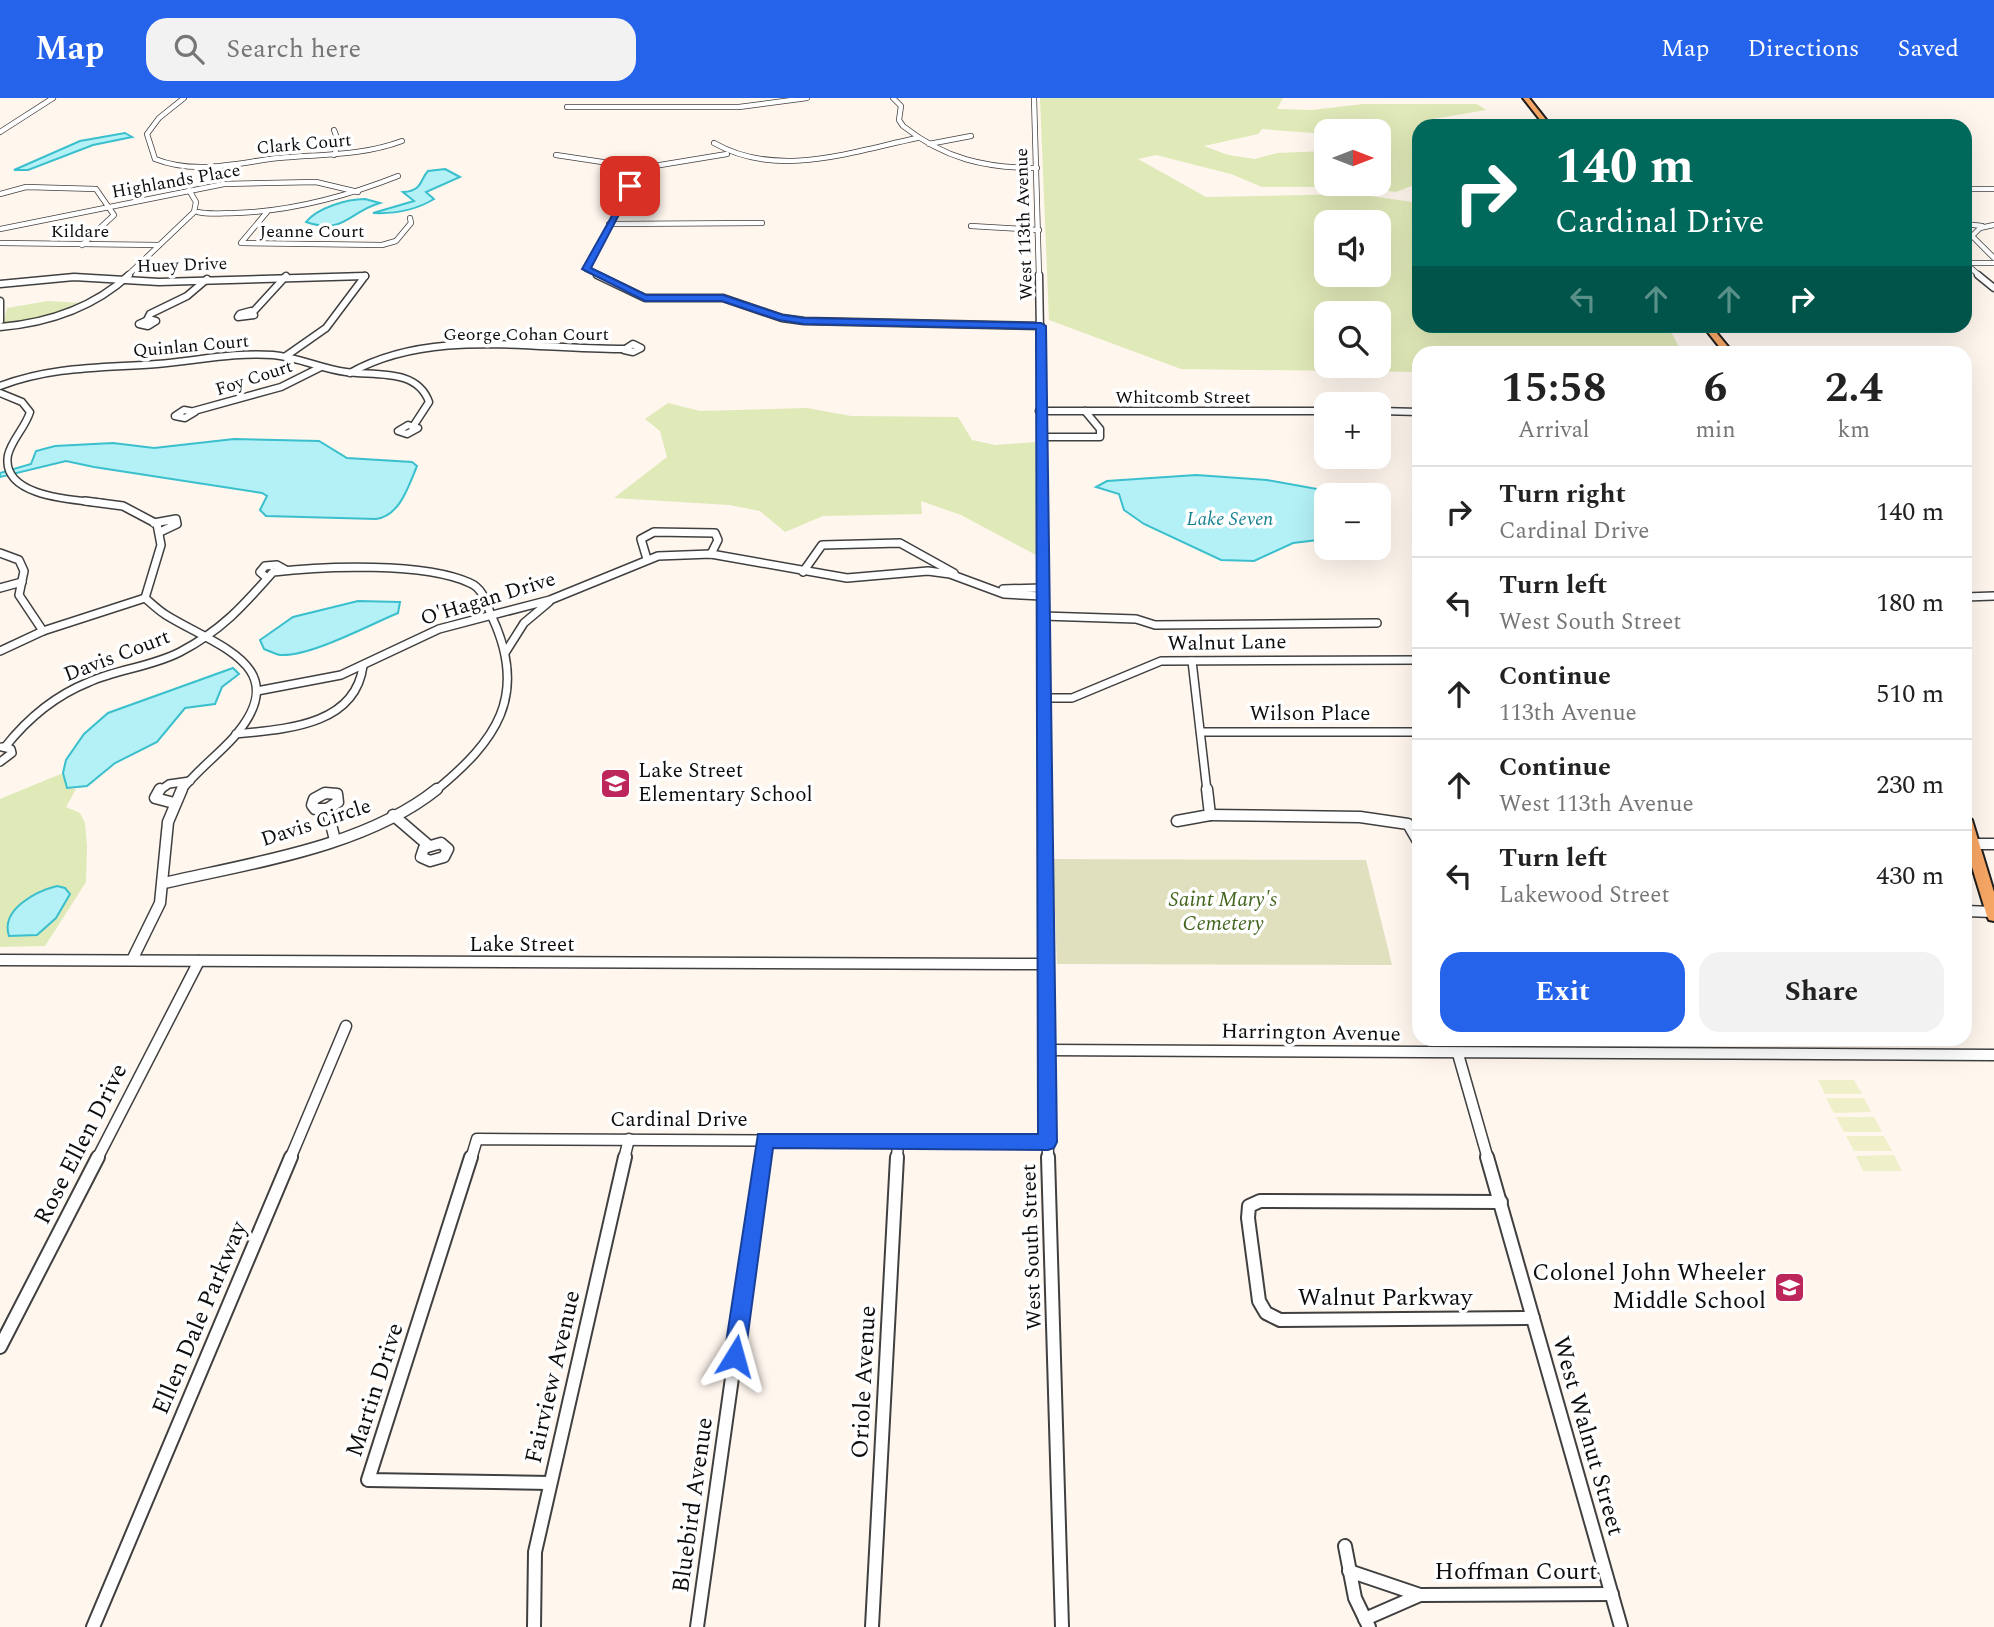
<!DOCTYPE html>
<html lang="en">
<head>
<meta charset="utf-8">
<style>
  :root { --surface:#fff; --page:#f2f2f2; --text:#222; --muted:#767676; --line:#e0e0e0; --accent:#2563eb }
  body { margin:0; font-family:Spectral,serif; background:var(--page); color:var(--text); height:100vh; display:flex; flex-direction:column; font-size:26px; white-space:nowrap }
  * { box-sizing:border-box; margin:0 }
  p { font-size:23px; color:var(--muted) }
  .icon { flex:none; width:38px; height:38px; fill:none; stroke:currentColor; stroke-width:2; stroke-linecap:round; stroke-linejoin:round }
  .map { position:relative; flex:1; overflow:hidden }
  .sheet { position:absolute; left:1412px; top:248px; width:560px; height:700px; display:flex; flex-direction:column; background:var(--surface); border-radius:21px; box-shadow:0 7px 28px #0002 }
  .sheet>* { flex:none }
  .hud { position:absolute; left:1412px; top:21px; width:560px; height:214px; border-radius:21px; box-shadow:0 7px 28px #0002; background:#00695c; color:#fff; overflow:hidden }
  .needle { width:46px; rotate:90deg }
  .fabs { position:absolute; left:1314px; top:21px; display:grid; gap:14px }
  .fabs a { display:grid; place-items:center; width:77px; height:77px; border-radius:14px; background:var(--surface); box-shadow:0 7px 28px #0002; font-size:35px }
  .pin { position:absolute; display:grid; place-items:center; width:60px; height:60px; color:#fff; margin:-30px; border-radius:14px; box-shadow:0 4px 10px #0006 }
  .me { position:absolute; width:77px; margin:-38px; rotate:8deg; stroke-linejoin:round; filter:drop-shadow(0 0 5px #0008) }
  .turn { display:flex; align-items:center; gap:24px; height:147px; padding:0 28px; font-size:32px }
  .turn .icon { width:91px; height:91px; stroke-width:2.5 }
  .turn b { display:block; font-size:49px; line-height:60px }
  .lanes { display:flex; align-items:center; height:66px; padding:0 28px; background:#0003; justify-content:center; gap:35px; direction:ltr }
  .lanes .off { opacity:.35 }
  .eta { display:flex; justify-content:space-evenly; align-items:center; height:119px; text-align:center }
  .eta b { font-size:42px; font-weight:700; line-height:49px }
  .action { display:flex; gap:14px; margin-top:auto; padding:14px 28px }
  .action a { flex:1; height:80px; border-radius:21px; background:var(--accent); color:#fff; font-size:28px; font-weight:700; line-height:80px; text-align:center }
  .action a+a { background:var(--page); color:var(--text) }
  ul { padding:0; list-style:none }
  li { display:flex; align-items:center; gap:21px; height:91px; padding:0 28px; border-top:2px solid var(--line) }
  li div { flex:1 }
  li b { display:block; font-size:26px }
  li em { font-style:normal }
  header { display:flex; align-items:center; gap:42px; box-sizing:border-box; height:98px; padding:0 35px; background:var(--accent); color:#fff }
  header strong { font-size:33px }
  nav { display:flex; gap:38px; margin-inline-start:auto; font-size:24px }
  .search { width:490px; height:63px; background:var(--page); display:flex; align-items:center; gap:18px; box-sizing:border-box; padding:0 24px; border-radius:21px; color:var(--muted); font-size:26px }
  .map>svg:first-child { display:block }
  .green { fill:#e0e9b8; fill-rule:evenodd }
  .cemetery { fill:#e0e0bf }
  .pitch { fill:#eff0c9 }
  .water { fill:#b3f1f6; stroke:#3abfcd; stroke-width:2 }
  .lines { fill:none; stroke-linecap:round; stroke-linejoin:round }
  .minor-far4-casing { stroke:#404040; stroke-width:6 }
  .minor-far3-casing { stroke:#404040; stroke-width:9 }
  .minor-far2-casing { stroke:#404040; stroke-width:10 }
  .minor-far1-casing { stroke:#404040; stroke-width:13 }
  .minor-casing { stroke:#404040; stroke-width:16 }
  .primary-casing { stroke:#1e1e1e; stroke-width:4 }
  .minor-far4 { stroke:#fff; stroke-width:4.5 }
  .minor-far3 { stroke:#fff; stroke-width:6 }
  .minor-far2 { stroke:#fff; stroke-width:7 }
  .minor-far1 { stroke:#fff; stroke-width:10 }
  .minor { stroke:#fff; stroke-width:12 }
  .primary { fill:#f8a765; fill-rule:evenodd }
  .route { fill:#2563eb; stroke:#184099; stroke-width:2 }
  .labels { text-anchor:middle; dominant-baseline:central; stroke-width:7; stroke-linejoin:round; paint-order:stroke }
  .far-street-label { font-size:18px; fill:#0d0d0d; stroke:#fff }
  .far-water-label { font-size:19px; font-style:italic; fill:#168191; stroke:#fff }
  .street-label { font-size:21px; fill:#0d0d0d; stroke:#fff }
  .poi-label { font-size:21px; fill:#0d0d0d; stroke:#fff; text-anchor:start }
  .park-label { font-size:21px; font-style:italic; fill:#42651e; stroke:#fff }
  .near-street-label { font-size:24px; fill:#0d0d0d; stroke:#fff }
  .near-poi-label { font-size:24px; fill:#0d0d0d; stroke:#fff; text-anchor:end }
</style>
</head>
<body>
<header>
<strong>Map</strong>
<div class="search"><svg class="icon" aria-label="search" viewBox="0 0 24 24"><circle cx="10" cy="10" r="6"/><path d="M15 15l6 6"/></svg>Search here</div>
<nav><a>Map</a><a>Directions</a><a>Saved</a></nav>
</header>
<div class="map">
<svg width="1994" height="1529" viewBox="0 0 1994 1529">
  <rect width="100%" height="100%" fill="#fff6ee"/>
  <g class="green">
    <path d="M1040,0H1283L1277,11L1312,12L1363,6H1477L1486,12L1433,21L1437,27L1528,22L1534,28H1419V85L1396,94L1356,89H1262L1231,76L1156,57L1138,61L1206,99L1357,96L1419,105V228H1668L1680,251L1653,256H1419V274L1181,271L1049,222ZM1262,31L1326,36V33H1379V43L1387,45L1379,48V86H1326V53L1277,55L1255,61L1228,57L1204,48L1258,36ZM1379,124V177H1326V124ZM1379,215V268H1326V215Z"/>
    <polygon points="48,203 81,205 60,218 3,227 7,210"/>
    <polygon points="668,305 700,313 807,310 851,318 958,319 972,342 995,347 1035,344 1036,457 961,417 921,403 922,416 823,418 785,434 760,413 729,407 614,400 667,359 660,333 645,321"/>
    <path d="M63,675L67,690L76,691L66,709L80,715L85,725L87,748L86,784L45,848L0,849V701ZM57,788L59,813L56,820L28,799Z"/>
  </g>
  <polygon class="cemetery" points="1053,761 1366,762 1392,867 1057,866"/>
  <g class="pitch">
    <polygon points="1818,982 1854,982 1862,996 1825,996"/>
    <polygon points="1826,1000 1864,1000 1871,1014 1834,1015"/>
    <polygon points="1836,1019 1874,1019 1882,1034 1844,1034"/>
    <polygon points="1846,1038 1884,1038 1892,1053 1854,1053"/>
    <polygon points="1894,1057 1902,1073 1863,1073 1856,1058"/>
  </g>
  <g class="water">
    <polygon points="125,35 132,39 93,47 28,72 14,72 80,43"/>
    <path d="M445,71L460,79L426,94L434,101C416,112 395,116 373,115L414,103L403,94C423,93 420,81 428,73Z"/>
    <path d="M365,101L380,105C348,114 345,137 306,124C317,110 347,101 365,101Z"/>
    <path d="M234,341L319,343L347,360L412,364L417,368C409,387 400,418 376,421L266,418L260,412L267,398L262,395L94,369L66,363L0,379V375L31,366L36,353L55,348L113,345L154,350Z"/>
    <polygon points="1196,377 1267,382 1339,395 1359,393 1374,397 1326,397 1326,441 1293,445 1254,463 1221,462 1144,426 1124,412 1119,396 1096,389 1107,383"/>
    <path d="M358,503L400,504L398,515C369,527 310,559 280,557C275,556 269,553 264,551L260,542L293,519Z"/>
    <polygon points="233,570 239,576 222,589 215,606 185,610 157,644 115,665 87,688 67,690 63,675 66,662 84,636 108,615"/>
    <path d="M57,788L65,790L70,796L56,820L37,837L9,838C0,811 37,793 57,788Z"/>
  </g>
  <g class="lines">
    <defs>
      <g id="minor-far4">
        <path d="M184,0L159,20L147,36L155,61C196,77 236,65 278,60C321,56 362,58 402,43"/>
        <path d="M893,0L901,8L899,22L903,28C945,61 985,70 1037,70"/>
        <polyline points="1034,0 1039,178"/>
        <polyline points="567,9 739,9 807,0"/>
        <polyline points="334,32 339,45 334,57"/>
        <polyline points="0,34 53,0"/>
        <path d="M714,45C777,81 851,54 917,40"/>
        <polyline points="929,46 971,38"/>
        <polyline points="556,57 642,70 727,56"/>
        <polyline points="1965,91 1994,91"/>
        <polyline points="0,96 26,89 96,91 114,117 82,147"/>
        <path d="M198,114C210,117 223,115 236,115C293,113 345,99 398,78"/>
        <polyline points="267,114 241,145 382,147 396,143 411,125 410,120"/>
        <polyline points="609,126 762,125"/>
        <polyline points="1965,126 1982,128"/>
        <polyline points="1994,127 1980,130 1972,138 1994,160"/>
        <polyline points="971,128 1039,132"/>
        <polyline points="0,131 224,86 316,84 358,94"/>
        <polyline points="0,145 159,147"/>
        <polyline points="1965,165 1980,178"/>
        <polyline points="1965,165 1994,165"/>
        <polyline points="127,178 194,114 196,104 189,92"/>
        <polyline points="354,178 365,178"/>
        <polyline points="601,178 586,171 640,70"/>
      </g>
      <g id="minor-far3">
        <polyline points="597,177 645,200 723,200 782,220 804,223 1041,228"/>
        <polyline points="1039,177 1043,405"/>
        <polyline points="1978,177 1994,190"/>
        <polyline points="0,186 74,179 159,184 365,178"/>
        <polyline points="0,203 0,223"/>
        <polygon points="251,213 254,217 238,219 240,216"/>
        <polyline points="253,214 286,178"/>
        <polygon points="150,221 156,223 148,228 139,226"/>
        <polyline points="147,222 150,216 187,198 207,181"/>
        <path d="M0,229C47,225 93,210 129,177"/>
        <polygon points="633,246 641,250 633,254 624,252"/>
        <polyline points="286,258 326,230 365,178"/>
        <path d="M350,275C432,229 534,252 624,251"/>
        <path d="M0,288C52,268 102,270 157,266C196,263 234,254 273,257C298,259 321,271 346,274C375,278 417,270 429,304L414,327"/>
        <path d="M0,295L22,304L30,314C25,330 12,341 8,357C0,400 77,402 102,405"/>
        <polygon points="184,312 195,314 185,320 175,318"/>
        <polyline points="194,313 281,289 321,269"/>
        <polyline points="1039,313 1326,313"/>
        <polyline points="1379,313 1419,314"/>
        <polygon points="408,327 418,330 407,336 398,333"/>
        <polyline points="1041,339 1100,339 1100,331 1085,313"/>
      </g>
      <g id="minor-far2">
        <path d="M85,403L123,408L157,426L161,447L145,500C152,506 158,512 166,517C216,548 296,568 234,639C217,658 196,673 181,693"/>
        <polyline points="1042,403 1045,693"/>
        <polyline points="154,425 176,421 177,426 160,434"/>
        <polyline points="0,455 19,462 24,473 19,497 43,533"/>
        <polyline points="647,461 641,441 654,434 715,435 718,442 711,456"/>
        <polyline points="803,474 822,447 900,445 954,475"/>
        <polyline points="267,480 260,474 265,468 277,467 286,472"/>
        <polyline points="0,490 22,484"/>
        <polyline points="1003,491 1042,490"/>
        <polyline points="1965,499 1994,498"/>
        <polyline points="1043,518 1136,521 1155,527 1377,525"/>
        <polyline points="0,553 43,533 145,500"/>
        <polyline points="505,555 524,525 549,504"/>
        <polyline points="1192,563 1207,693"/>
        <polyline points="257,593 341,577 439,531 550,502 658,458 711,456 847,480 928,473 950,476 1004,496 1042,498"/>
        <polyline points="1044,600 1072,600 1161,563 1419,562"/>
        <polyline points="1202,634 1419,634"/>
        <path d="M236,636C285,631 355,628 363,568"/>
        <path d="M5,649C28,620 54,598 89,584C118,571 151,569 180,554C222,532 243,508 273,474C323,468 425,464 470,485C484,491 486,506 492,519C529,598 496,643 435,693"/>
        <polyline points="0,664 12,655 11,651 2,649"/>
        <polyline points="159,693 169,686 190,683"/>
      </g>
      <g id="minor-far1">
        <polyline points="160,691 155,700 174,705"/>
        <polyline points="1045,691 1048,1061"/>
        <polygon points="325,695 337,696 338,704 327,711 315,711 312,707 314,701"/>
        <polyline points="327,711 335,742"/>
        <polyline points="393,717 428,747"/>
        <polyline points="1210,717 1360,719 1408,726 1419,745"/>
        <polyline points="1177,723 1210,717 1207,691"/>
        <polygon points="441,745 448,751 444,759 430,763 421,759 424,750"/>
        <polyline points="1972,746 1994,746"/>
        <path d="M164,785C251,765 365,749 437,691"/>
        <polyline points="1965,813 1993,814"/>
        <polyline points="0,862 1045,866"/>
        <polyline points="132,862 160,805 168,724 182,691"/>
        <polyline points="1047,952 1994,957"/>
        <polyline points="1458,956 1488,1061"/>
        <polyline points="97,1061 199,863"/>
        <polyline points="290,1061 346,928"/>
        <polyline points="471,1061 477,1041 1048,1044"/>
        <polyline points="624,1061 629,1041"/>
        <polyline points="762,1061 765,1042"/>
        <polyline points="897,1061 898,1042"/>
      </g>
      <g id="minor">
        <polyline points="471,1059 368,1382 550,1385"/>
        <polyline points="1048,1059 1062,1529"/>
        <polyline points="1487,1059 1621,1529"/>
        <polyline points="1501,1104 1260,1103 1249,1108 1248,1120 1259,1203 1266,1215 1280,1222 1533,1220"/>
        <polyline points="0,1249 98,1059"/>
        <polyline points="1345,1448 1355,1500 1369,1529"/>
        <polyline points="1349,1473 1420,1497 1612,1496"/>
        <polyline points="1365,1521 1420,1497"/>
        <polyline points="93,1529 291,1059"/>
        <polyline points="534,1529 535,1454 625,1059"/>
        <polyline points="697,1529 763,1059"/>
        <polyline points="872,1529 897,1059"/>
      </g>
      <g id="primary">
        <polygon points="1523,0 1529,0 1551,28 1545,28"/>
        <polygon points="1703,228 1711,228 1734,256 1725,256"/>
        <polygon points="1965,717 1972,722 1994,794 1994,823 1989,822 1987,818 1965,746"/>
      </g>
    </defs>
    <use href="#minor-far4" class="minor-far4-casing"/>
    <use href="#minor-far3" class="minor-far3-casing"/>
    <use href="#minor-far2" class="minor-far2-casing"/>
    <use href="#minor-far1" class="minor-far1-casing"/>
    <use href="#minor" class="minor-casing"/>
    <use href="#primary" class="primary-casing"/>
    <use href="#minor-far4" class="minor-far4"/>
    <use href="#minor-far3" class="minor-far3"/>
    <use href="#minor-far2" class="minor-far2"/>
    <use href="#minor-far1" class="minor-far1"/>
    <use href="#minor" class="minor"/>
    <use href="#primary" class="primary"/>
  </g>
  <polygon class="route" points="630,86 634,88 591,170 646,197 723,197 783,217 804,220 1041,225 1046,228 1057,1044 1054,1050 1048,1052 773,1050 745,1258 742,1266 735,1269 727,1266 724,1258 758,1036 1038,1036 1036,231 804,226 779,222 722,203 645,203 582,171"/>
  <defs>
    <symbol id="school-square" viewBox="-11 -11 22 22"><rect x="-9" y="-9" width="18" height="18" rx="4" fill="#bd265b" stroke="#fff"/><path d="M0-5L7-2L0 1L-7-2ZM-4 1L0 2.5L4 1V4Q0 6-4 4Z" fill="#fff"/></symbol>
  </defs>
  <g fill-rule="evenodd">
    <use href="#school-square" x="598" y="668" width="35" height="35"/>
    <use href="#school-square" x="1772" y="1172" width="35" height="35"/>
  </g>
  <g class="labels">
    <g class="far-street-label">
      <text transform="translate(304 46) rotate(-5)">Clark Court</text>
      <text transform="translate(176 83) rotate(-10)">Highlands Place</text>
      <text transform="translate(1024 126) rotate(-92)">West 113th Avenue</text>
      <text x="80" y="133">Kildare</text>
      <text x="312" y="133">Jeanne Court</text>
      <text transform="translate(182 167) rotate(-2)">Huey Drive</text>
      <text x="526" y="236">George Cohan Court</text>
      <text transform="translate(191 248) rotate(-5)">Quinlan Court</text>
      <text transform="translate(254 280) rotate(-18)">Foy Court</text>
      <text x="1183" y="299">Whitcomb Street</text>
    </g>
    <g class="far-water-label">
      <text x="1230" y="421">Lake Seven</text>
    </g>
    <g class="street-label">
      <text transform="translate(488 501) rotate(-17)">O'Hagan Drive</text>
      <text transform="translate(1227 545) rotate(-1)">Walnut Lane</text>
      <text transform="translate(117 558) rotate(-21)">Davis Court</text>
      <text x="1310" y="616">Wilson Place</text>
      <text transform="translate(316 725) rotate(-18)">Davis Circle</text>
      <text x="522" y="847">Lake Street</text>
      <text transform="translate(1311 935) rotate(1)">Harrington Avenue</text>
      <text x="679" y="1022">Cardinal Drive</text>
      <text transform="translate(1032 1149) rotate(-92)">West South Street</text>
    </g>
    <g class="poi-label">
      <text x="638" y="673">Lake Street<tspan x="638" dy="24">Elementary School</tspan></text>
    </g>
    <g class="park-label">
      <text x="1223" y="802">Saint Mary's<tspan x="1223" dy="24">Cemetery</tspan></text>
    </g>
    <g class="near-street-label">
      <text transform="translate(81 1046) rotate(-63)">Rose Ellen Drive</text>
      <text x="1385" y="1200">Walnut Parkway</text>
      <text transform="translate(200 1220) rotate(-67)">Ellen Dale Parkway</text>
      <text transform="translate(553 1279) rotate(-77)">Fairview Avenue</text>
      <text transform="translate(864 1284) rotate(-87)">Oriole Avenue</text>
      <text transform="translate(375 1292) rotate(-72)">Martin Drive</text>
      <text transform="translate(1588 1338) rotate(74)">West Walnut Street</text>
      <text transform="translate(693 1407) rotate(-82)">Bluebird Avenue</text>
      <text x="1516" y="1474">Hoffman Court</text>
    </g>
    <g class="near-poi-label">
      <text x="1766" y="1175">Colonel John Wheeler<tspan x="1766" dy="28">Middle School</tspan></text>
    </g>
  </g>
</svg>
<div class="fabs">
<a><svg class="needle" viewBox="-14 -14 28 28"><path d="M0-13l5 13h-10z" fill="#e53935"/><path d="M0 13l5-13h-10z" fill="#767676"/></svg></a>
<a><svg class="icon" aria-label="sound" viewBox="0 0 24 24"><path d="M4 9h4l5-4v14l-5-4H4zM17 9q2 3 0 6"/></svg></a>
<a><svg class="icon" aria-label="search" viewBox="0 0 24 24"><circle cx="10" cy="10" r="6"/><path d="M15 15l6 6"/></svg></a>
<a>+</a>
<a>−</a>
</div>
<div class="pin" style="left:630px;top:88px;background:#d93025"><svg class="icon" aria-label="arrive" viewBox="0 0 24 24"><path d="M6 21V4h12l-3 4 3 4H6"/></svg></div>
<svg class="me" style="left:735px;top:1258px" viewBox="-20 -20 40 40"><path d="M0-17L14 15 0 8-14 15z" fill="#2563eb" stroke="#fff" stroke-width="4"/></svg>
<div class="hud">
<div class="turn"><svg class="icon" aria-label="right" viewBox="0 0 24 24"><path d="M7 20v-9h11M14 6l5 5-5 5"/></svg><div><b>140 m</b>Cardinal Drive</div></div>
<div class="lanes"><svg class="icon off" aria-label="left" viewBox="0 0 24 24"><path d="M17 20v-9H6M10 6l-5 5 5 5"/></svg><svg class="icon off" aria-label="ahead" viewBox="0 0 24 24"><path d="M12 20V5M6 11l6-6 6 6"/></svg><svg class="icon off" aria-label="ahead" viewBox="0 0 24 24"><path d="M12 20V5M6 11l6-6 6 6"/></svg><svg class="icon" aria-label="right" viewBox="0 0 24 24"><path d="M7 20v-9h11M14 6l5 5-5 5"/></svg></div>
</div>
<section class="sheet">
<div class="eta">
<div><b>15:58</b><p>Arrival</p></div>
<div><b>6</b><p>min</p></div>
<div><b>2.4</b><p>km</p></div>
</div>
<ul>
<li><svg class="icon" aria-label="right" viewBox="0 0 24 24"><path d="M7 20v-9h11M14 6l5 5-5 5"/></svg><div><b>Turn right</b><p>Cardinal Drive</p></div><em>140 m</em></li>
<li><svg class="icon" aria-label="left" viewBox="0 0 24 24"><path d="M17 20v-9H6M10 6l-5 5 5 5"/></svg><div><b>Turn left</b><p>West South Street</p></div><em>180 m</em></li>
<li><svg class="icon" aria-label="ahead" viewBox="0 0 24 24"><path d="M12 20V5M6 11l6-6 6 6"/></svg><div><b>Continue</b><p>113th Avenue</p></div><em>510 m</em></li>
<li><svg class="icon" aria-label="ahead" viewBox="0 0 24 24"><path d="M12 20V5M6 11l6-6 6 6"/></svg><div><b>Continue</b><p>West 113th Avenue</p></div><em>230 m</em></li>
<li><svg class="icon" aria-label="left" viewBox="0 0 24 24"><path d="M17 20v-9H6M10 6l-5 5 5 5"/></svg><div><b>Turn left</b><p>Lakewood Street</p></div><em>430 m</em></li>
</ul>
<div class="action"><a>Exit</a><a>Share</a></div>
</section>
</div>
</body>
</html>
